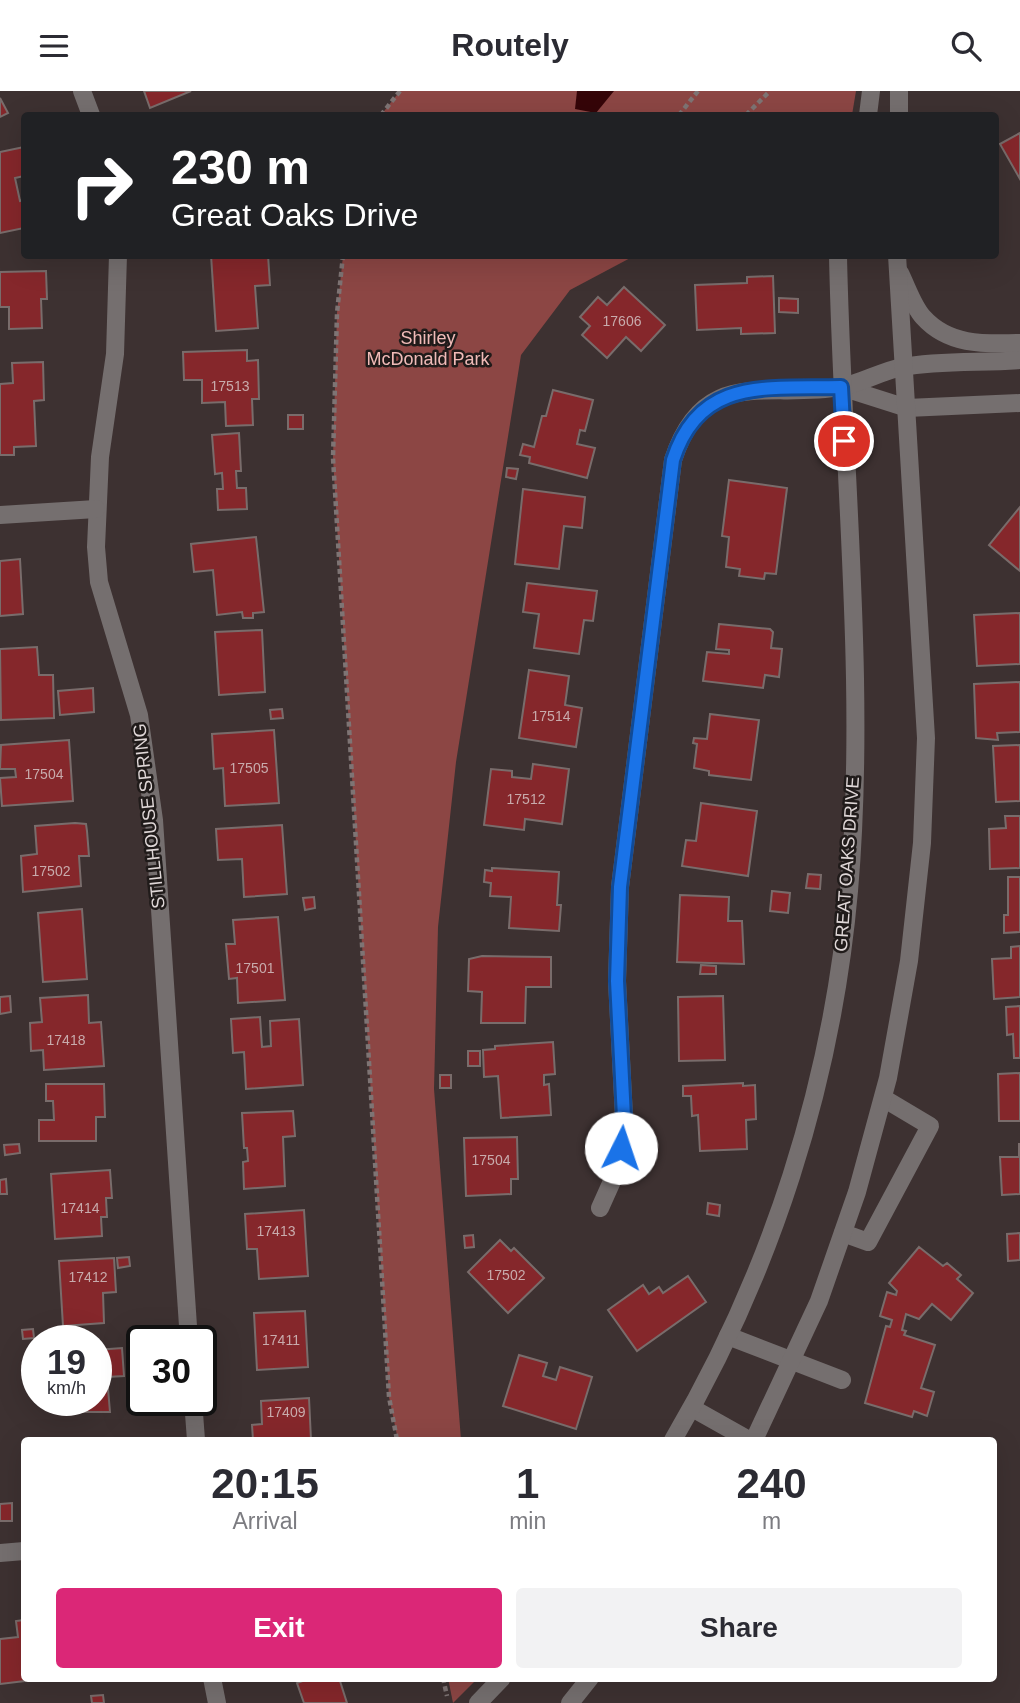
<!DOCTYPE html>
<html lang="en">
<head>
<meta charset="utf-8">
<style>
  :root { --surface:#fff; --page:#f2f2f3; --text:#2b2b33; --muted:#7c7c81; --accent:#db2777 }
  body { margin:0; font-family:Helvetica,sans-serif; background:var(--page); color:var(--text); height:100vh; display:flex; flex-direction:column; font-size:26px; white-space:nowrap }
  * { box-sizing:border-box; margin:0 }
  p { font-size:23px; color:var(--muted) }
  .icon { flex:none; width:38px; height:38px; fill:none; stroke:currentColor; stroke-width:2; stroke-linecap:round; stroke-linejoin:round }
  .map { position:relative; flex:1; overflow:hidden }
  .sheet { position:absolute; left:21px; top:1346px; width:976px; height:245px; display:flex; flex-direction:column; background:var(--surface); border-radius:7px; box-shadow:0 7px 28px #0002 }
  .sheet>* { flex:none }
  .hud { position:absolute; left:21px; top:21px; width:978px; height:147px; border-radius:7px; box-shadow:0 7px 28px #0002; background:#202124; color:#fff; overflow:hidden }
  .speed { position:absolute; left:21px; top:1234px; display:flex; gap:14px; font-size:35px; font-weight:700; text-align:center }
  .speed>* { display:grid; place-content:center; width:91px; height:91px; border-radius:50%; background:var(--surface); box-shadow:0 7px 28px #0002; line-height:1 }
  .speed small { font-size:18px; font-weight:400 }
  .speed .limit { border:4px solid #111; border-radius:10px; background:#fff; color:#111 }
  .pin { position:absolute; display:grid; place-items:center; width:60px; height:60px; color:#fff; margin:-30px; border:4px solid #fff; border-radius:50%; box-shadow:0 2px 7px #0007 }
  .me { position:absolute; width:77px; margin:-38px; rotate:4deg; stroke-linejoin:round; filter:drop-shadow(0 0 5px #0008) }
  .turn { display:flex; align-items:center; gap:24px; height:147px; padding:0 35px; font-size:32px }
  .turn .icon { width:91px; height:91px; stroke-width:2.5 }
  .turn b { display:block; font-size:49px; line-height:60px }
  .eta { display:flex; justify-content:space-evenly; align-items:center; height:119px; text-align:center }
  .eta b { font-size:42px; font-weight:700; line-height:49px }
  .button { display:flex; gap:14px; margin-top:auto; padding:14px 35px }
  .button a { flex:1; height:80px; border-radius:7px; background:var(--accent); color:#fff; font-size:28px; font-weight:700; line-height:80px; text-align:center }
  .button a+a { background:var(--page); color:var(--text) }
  header { display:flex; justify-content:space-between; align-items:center; height:91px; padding:0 35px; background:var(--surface); font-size:32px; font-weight:700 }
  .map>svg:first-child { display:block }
  .green { fill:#8c4644 }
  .water { fill:#350508 }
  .building { fill:#85272b; stroke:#796c6b; stroke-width:2 }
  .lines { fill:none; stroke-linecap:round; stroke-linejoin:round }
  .path { stroke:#7e7474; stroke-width:4.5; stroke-dasharray:5 3.5; stroke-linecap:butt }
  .minor { stroke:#756f6f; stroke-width:18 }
  .route-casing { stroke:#114b97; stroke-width:18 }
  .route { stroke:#1a73e8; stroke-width:12 }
  .labels { text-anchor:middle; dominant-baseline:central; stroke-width:5; stroke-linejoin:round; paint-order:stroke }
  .number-label { font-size:14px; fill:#c8abac }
  .park-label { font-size:18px; fill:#f1bbb8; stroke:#201b1a }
  .street-label { font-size:18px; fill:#dfd7d7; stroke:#201b1a }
</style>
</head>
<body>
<header><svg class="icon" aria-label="menu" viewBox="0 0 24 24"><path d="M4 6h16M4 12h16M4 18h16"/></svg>Routely<svg class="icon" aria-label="search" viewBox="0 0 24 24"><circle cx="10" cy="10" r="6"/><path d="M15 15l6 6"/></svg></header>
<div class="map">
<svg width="1020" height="1612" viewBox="0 0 1020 1612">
  <rect width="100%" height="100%" fill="#3d3131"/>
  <g class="green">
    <polygon points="400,0 856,0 852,24 381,24"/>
    <polygon points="343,165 634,165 570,199 521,264 456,671 438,836 434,998 461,1349 398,1349 389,1306 333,367 337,222"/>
    <polygon points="448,1587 478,1587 453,1612"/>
  </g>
  <polygon class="water" points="577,0 614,0 596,22 575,18"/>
  <g class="building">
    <polygon points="144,0 191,0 150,17"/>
    <polygon points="0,7 8,22 0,26"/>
    <polygon points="1020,42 1020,88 1000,53"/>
    <polygon points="24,56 24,85 15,87 20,110 24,109 24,137 0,142 0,61"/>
    <polygon points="211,164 268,164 270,194 255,195 258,237 216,240"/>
    <polygon points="46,180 47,208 41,208 42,237 9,238 9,216 0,216 0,181"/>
    <polygon points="773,185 775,242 741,243 741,237 697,239 695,194 747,192 747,186"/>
    <polygon points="624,196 665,234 641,260 626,246 607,267 582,244 590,235 580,226 598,206 607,214"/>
    <polygon points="779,207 798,208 798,222 779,221"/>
    <polygon points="247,259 247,270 258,269 259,308 252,308 253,334 226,335 225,311 202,312 202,289 184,289 183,261"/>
    <polygon points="43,271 44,309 34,310 36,355 14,356 14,364 0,364 0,293 13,292 12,272"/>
    <polygon points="553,299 593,309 585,340 580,339 577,353 595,357 587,387 529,372 530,366 520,364 523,353 534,356 542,325 546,325"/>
    <rect x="288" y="324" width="15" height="14"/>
    <polygon points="239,342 241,380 236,380 237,397 246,397 247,418 218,419 217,398 223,398 222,382 215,383 212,344"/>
    <polygon points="507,377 518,378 516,388 506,386"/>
    <polygon points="729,389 787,397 776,483 765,482 764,488 739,485 740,478 726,476 729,446 722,445"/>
    <polygon points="523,398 585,406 582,437 564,435 559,478 515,473"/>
    <polygon points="1020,416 1020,480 989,454"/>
    <polygon points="256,446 264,521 253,522 253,527 243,527 242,521 217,524 213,479 194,481 191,453"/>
    <polygon points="20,468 23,523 0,525 0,470"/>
    <polygon points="527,492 597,500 593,530 584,529 579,563 534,557 539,523 523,521"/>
    <polygon points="1020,522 1020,573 977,575 974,524"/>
    <polygon points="719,533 770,538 773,541 771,557 782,558 779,586 765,584 763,597 703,590 707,561 729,563 729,559 716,558"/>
    <polygon points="262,539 265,601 219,604 215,541"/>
    <polygon points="37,556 39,584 53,584 54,627 1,629 0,558"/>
    <polygon points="529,579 569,585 565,614 582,617 576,656 519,647"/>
    <polygon points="1020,591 1020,641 997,642 998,649 976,647 974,593"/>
    <polygon points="93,597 94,621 60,624 58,600"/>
    <polygon points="282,618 283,627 271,628 270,619"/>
    <polygon points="710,623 759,629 751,689 709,684 709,680 694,677 697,653 693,652 694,647 707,648"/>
    <polygon points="274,639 279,712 225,715 223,677 214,678 212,643"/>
    <polygon points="69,649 73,710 2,715 0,687 16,686 15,678 0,678 1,654"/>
    <polygon points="1020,654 1020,710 996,711 993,655"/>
    <polygon points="533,673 569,678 562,733 525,728 524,739 484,734 491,678 512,680 512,686 531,688"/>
    <polygon points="701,712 757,720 748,785 682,775 686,749 696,750"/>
    <polygon points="1005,725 1020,725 1020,777 990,778 989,738 1006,737"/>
    <polygon points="75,732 86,733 87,740 89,765 79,765 81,795 23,801 21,765 37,763 35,735"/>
    <polygon points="282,734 287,803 244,806 242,768 218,769 216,738"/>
    <polygon points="492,777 559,781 557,814 561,814 559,840 509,837 511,806 490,805 491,792 484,791 485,779 492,780"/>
    <polygon points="808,783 821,784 820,798 806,797"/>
    <polygon points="1008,786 1020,786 1020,841 1004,842 1004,824 1008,824"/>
    <polygon points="772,800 790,802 788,822 770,820"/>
    <polygon points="680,804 729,806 728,830 742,830 744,873 677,871"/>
    <polygon points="314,806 315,817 305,819 303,807"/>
    <polygon points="82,818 87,888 43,891 38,822"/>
    <polygon points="278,826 285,909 238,912 237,887 229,888 226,853 235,853 233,829"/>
    <polygon points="1020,855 1020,906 994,908 992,868 1011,867 1011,856"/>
    <polygon points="482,865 551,866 551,896 526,896 525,932 481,932 482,901 468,900 469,868"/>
    <polygon points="701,874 716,875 716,883 700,883"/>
    <polygon points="88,904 89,932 101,931 104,975 44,979 43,959 31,960 30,932 42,931 40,907"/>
    <polygon points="10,905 11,921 0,923 0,906"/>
    <polygon points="723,905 725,969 679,970 678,906"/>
    <polygon points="1020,915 1020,967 1014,967 1013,943 1007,944 1006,916"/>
    <polygon points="260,926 262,956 271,955 270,930 299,928 303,994 246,998 244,961 233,962 231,928"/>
    <polygon points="553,951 555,983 544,984 544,994 549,993 551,1024 501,1027 498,985 484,986 483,959 495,958 495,955"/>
    <rect x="468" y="960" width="12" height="15"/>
    <polygon points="1020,982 1020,1030 999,1030 998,983"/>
    <rect x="440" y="984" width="11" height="13"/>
    <polygon points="743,992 743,995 755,994 756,1028 746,1029 747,1058 700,1060 698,1024 692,1025 691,1005 683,1005 683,995"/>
    <polygon points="46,993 104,993 105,1026 96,1026 96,1050 39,1050 39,1029 54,1029 53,1010 46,1010"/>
    <polygon points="293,1020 295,1045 283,1046 285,1095 244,1098 243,1071 248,1070 247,1057 244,1057 242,1022"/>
    <polygon points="517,1046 518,1088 511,1088 511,1103 466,1105 464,1047"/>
    <polygon points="19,1053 20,1062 5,1064 4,1054"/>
    <polygon points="1019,1053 1020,1053 1020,1103 1002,1104 1000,1066 1019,1066"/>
    <polygon points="110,1079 112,1107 106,1107 107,1126 101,1126 102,1145 55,1148 51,1083"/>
    <polygon points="6,1088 7,1103 0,1103 0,1089"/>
    <polygon points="708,1112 720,1114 719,1125 707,1123"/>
    <polygon points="304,1119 308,1185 259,1188 257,1158 247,1158 245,1123"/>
    <polygon points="1020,1142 1020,1169 1008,1170 1007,1143"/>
    <polygon points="473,1144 474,1156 465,1157 464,1145"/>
    <polygon points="500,1149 511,1160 514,1157 544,1187 508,1222 468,1181"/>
    <polygon points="919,1156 943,1175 947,1172 961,1184 957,1188 973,1202 951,1229 932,1213 919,1228 906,1223 902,1239 906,1240 904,1244 935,1254 921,1297 934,1301 927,1325 914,1320 912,1326 865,1312 886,1235 890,1236 892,1229 880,1225 887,1201 896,1204 897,1200 889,1192"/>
    <polygon points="129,1166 130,1175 118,1177 117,1167"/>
    <polygon points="114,1167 116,1201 103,1202 104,1232 63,1235 59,1170"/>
    <polygon points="688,1185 706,1211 637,1260 608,1219 643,1194 649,1203 659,1196 663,1202"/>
    <polygon points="305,1220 308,1276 257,1279 254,1222"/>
    <polygon points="33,1238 34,1247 23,1248 22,1239"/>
    <polygon points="122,1257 124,1285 107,1286 110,1321 52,1321 51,1309 96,1309 96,1259"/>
    <polygon points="519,1264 547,1272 543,1285 556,1289 560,1276 592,1286 576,1338 503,1315"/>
    <polygon points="309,1307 311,1349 253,1349 252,1334 262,1333 261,1310"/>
    <polygon points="12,1412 12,1430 0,1430 0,1413"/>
    <polygon points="24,1529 24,1587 50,1587 0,1593 0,1548 18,1546 16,1530"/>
    <polygon points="311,1587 339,1587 347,1612 304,1612 297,1592"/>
    <polygon points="103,1604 104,1612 92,1612 91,1605"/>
  </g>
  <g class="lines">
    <g class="path">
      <polyline points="381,24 400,0"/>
      <polyline points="679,24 698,0"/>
      <polyline points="746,24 770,0"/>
      <polyline points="343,164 337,222 333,367 389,1306 397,1349"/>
      <polyline points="443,1587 447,1605"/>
    </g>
    <g class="minor">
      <polyline points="82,0 91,24"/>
      <polyline points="868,24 871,0"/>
      <polyline points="899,24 899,0"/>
      <polyline points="118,164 115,263 100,366 96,456 99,491 139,624 154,729 189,1250"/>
      <path d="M900,182C907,196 913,215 923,226C949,255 985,253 1020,252"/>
      <polyline points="841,296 907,317 1020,312"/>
      <polyline points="0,424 96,418"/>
      <path d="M600,1117L613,1088L622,1057L624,1026L617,890L620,796L673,369C704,273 768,309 841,296C862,292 882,280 902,276C940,269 982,272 1020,269"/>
      <polyline points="843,1142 868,1151 930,1035 883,1007"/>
      <polyline points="728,1245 842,1289"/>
      <polyline points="193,1309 196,1349"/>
      <polyline points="692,1317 749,1349"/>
      <path d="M673,1349C771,1183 832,993 849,800C867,593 842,373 838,164"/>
      <polyline points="754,1349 819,1210 857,1101 888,987 909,870 922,752 926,647 897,164"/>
      <polyline points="0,1462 24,1460"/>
      <polyline points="212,1587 217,1612"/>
      <polyline points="478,1612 502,1587"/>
      <polyline points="570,1612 590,1587"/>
    </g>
  </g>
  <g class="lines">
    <defs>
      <path id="route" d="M621,1057L624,1026L617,890L620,796L673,369C700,285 768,298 841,296L844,350"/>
    </defs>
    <use href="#route" class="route-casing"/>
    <use href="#route" class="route"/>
  </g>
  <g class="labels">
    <g class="number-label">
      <text x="622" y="230">17606</text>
      <text x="230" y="295">17513</text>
      <text x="551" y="625">17514</text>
      <text x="249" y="677">17505</text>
      <text x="44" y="683">17504</text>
      <text x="526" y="708">17512</text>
      <text x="51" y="780">17502</text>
      <text x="255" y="877">17501</text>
      <text x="66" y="949">17418</text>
      <text x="491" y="1069">17504</text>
      <text x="80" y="1117">17414</text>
      <text x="276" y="1140">17413</text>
      <text x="506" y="1184">17502</text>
      <text x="88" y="1186">17412</text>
      <text x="281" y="1249">17411</text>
      <text x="286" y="1321">17409</text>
    </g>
    <g class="park-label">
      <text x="428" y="247">Shirley<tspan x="428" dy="21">McDonald Park</tspan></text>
    </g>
    <g class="street-label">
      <text transform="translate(149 725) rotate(-96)">STILLHOUSE SPRING</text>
      <text transform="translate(847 773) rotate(-86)">GREAT OAKS DRIVE</text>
    </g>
  </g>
</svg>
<div class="speed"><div>19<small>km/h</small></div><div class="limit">30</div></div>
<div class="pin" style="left:844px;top:350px;background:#d93025"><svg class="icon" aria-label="arrive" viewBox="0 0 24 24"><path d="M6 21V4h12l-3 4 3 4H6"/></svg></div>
<svg class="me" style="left:621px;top:1057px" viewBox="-20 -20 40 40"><circle r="19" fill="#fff"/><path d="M0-13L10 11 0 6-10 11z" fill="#1a73e8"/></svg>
<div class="hud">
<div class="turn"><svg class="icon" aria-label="right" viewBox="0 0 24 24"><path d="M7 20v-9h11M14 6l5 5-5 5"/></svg><div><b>230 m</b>Great Oaks Drive</div></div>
</div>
<section class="sheet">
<div class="eta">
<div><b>20:15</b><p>Arrival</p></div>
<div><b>1</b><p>min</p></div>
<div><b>240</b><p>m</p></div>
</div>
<div class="button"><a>Exit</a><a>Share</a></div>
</section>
</div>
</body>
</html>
